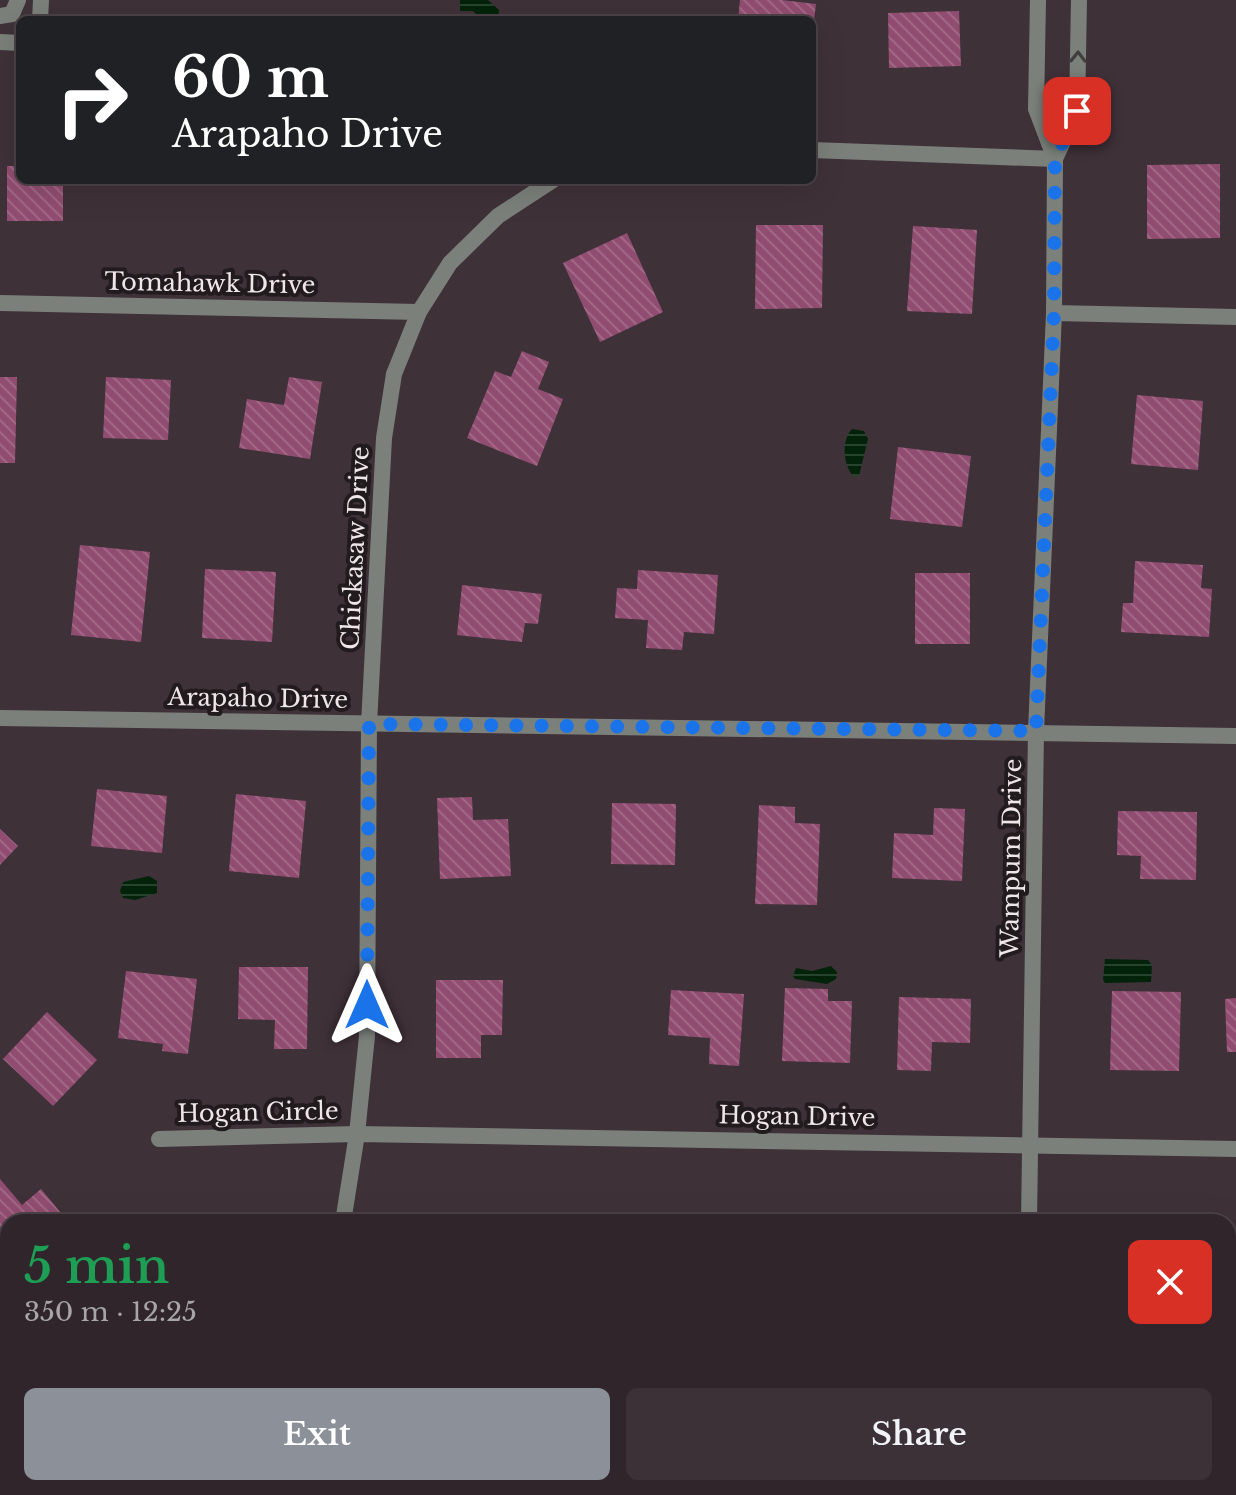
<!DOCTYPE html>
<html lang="en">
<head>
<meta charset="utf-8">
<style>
  :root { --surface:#2f252a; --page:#3b3136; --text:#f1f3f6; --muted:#a7a5a8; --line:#4a4247; --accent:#8c9099 }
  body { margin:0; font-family:"Libre Baskerville",serif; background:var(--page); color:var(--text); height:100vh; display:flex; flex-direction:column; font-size:30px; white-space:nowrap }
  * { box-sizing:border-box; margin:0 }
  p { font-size:26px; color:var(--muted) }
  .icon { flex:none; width:44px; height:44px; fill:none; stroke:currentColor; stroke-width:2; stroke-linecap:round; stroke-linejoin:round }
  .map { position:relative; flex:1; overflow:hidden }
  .drawer { position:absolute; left:0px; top:1214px; width:1236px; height:282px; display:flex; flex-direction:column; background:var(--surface); border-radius:24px 24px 0 0; box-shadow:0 8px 32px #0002,0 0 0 2px var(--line) }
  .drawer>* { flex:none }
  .banner { position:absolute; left:16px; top:16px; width:800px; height:168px; border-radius:12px; box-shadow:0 8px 32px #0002,0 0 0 2px var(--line); background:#202124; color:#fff; overflow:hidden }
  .pin { position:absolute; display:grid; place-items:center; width:68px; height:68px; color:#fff; margin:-34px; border-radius:16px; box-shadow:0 4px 12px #0006 }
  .me { position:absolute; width:88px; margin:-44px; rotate:0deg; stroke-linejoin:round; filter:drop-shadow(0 0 6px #0008) }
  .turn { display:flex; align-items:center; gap:28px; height:168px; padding:0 24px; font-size:36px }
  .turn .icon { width:104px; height:104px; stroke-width:2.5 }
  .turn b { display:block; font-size:56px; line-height:68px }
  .round { display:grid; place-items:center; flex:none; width:84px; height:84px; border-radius:12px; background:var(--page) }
  .headline { display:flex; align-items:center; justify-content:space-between; height:136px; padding:0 24px }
  h1 { font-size:48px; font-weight:600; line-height:60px; color:#1e9e55 }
  .cta { display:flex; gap:16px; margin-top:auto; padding:16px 24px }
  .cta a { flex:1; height:92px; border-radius:12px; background:var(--accent); color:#fff; font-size:32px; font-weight:600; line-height:92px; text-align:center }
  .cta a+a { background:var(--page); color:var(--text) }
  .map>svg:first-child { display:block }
  .water { fill:url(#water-rules) }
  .building { fill:url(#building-back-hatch) }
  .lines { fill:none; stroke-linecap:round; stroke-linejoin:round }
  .lane { stroke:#7b807b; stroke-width:16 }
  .street { stroke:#7b807b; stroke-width:16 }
  .oneway { stroke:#403e3f }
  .route { stroke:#1a73e8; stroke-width:14; stroke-dasharray:0 25.2 }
  .labels { text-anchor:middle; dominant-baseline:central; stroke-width:8; stroke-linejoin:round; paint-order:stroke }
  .street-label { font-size:24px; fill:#efe6ea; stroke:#211b1e }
</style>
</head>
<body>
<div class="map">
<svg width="1236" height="1495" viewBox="0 0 1236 1495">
  <defs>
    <pattern id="water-rules" width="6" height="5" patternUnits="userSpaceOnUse" patternTransform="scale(2)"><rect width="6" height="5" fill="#022309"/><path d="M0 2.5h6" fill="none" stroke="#27432d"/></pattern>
    <pattern id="building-back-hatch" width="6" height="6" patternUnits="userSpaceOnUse" patternTransform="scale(2)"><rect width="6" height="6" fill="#914d71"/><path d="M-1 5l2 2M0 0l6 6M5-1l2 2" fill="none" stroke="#a16785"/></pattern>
  </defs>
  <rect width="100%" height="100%" fill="#3f3138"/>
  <g class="water">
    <polygon points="460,0 488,0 499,10 498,20 482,20 473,11 460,11"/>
    <path d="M852,429L864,431L868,439L859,476H853C843,465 841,440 852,429Z"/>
    <polygon points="149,876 157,881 157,893 135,900 123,898 120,891 123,882"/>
    <polygon points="1105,959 1148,960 1152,965 1151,982 1105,983 1103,980"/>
    <polygon points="831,966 837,972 836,979 827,984 795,979 793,976 796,968 812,971"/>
  </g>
  <g class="building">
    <polygon points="740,0 782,0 816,4 814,20 738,20"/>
    <polygon points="959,11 961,66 889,68 888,13"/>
    <polygon points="1220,164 1220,238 1147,239 1147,165"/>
    <polygon points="7,166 20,166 20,180 63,180 63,221 7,221"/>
    <polygon points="756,225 823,225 822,308 755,309"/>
    <polygon points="913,226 977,230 972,314 907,311"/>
    <polygon points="627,233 663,312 600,342 563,263"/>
    <polygon points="522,351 549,362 538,389 563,399 537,466 467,438 495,371 511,377"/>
    <polygon points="0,377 17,377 15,463 0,463"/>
    <polygon points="106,377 171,380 168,440 103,438"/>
    <polygon points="289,377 322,382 310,459 239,448 247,399 284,405"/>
    <polygon points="1137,395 1203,401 1198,470 1131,464"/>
    <polygon points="898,447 971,456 962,527 890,519"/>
    <polygon points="80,545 150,552 141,642 71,635"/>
    <polygon points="1135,561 1203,565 1201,588 1212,589 1209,637 1121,632 1123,603 1133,603"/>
    <polygon points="205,569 276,572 272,642 202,638"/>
    <polygon points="638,570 718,575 714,634 684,632 682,650 646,648 648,620 615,618 617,588 637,589"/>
    <rect x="915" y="573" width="55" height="71"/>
    <polygon points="462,585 542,594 538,624 525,623 522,642 457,635"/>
    <polygon points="97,789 167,796 162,853 91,846"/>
    <polygon points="236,794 306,801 299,878 229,871"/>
    <polygon points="472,797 473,820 508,819 511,876 440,879 437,798"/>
    <polygon points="612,803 676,804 675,865 611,864"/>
    <polygon points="759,805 795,807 795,823 820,824 817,905 755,904"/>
    <polygon points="934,808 965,809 962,881 892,878 894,833 933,835"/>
    <polygon points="1118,811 1197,812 1196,880 1140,879 1141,856 1117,855"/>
    <polygon points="0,829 18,846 0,865"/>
    <polygon points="239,967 308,967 307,1049 274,1049 275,1020 238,1019"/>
    <polygon points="126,971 197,979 188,1054 162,1051 163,1044 118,1038"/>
    <polygon points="436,980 503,980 502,1035 481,1035 481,1058 436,1058"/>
    <polygon points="785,988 828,989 828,1001 852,1001 850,1063 782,1061"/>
    <polygon points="671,990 744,994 739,1066 709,1064 710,1038 668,1035"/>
    <polygon points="1112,991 1181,992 1179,1071 1110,1070"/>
    <polygon points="899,997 971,999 970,1043 932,1042 931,1071 897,1070"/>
    <polygon points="1236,998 1236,1052 1227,1052 1225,999"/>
    <polygon points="47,1012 97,1060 53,1106 3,1059"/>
    <polygon points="0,1179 22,1205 41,1189 61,1213 51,1222 8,1222 8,1257 0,1264"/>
    <polygon points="418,1212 463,1221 463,1222 417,1222"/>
    <polygon points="1112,1213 1165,1220 1165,1222 1111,1222"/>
    <polygon points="600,1214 633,1221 633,1222 598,1222"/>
    <polygon points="20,1488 98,1488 96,1495 17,1495"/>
    <polygon points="131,1488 203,1488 201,1495 129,1495"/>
    <polygon points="382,1488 438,1488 435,1495 379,1495"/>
    <rect x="872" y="1488" width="56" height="7"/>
    <polygon points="1106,1488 1177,1488 1176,1495 1105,1495"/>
  </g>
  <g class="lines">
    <g class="lane">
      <polyline points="0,16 12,14 18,0"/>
      <polyline points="40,20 41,0"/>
      <polyline points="0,42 20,43"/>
    </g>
    <g class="street">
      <polyline points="812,150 1055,159"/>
      <polyline points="1055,159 1077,111 1079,0"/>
      <polyline points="0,303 419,312"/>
      <polyline points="1054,313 1236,317"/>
      <polyline points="0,718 1236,736"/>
      <polyline points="159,1139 357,1134 1236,1149"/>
      <polyline points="343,1222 357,1134 367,1036 369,724 384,438 394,374 419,312 450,263 498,216 553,180"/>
      <polyline points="1029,1222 1036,731 1054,313 1055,159 1036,109 1038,0"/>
      <polyline points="278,1495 280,1488"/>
      <polyline points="1022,1495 1022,1488"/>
    </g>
  </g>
  <defs><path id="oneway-chevron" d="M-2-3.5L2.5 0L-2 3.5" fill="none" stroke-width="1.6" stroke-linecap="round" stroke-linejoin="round" transform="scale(2)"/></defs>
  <use class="oneway" href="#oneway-chevron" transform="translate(1078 57) rotate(-89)"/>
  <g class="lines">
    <polyline class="route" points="367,1005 369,724 1036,731 1054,313 1055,159 1077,111"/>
  </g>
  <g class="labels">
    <g class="street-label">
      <text transform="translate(210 283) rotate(1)">Tomahawk Drive</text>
      <text transform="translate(355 548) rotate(-87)">Chickasaw Drive</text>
      <text transform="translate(258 698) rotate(1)">Arapaho Drive</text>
      <text transform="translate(1011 858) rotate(-89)">Wampum Drive</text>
      <text transform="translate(258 1112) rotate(-1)">Hogan Circle</text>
      <text transform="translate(797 1116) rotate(1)">Hogan Drive</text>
    </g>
  </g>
</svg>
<div class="pin" style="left:1077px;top:111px;background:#d93025"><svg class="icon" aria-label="arrive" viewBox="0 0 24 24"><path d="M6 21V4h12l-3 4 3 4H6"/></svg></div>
<svg class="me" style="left:367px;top:1005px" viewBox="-20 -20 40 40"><path d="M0-17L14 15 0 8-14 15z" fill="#1a73e8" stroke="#fff" stroke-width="4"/></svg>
<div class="banner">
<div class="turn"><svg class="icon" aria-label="right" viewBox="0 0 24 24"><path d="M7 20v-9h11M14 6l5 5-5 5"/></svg><div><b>60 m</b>Arapaho Drive</div></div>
</div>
<section class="drawer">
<div class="headline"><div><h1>5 min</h1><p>350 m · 12:25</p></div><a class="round" style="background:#d93025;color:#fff"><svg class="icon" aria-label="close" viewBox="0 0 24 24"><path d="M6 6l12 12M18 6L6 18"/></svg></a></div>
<div class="cta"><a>Exit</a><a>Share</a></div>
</section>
</div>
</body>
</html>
